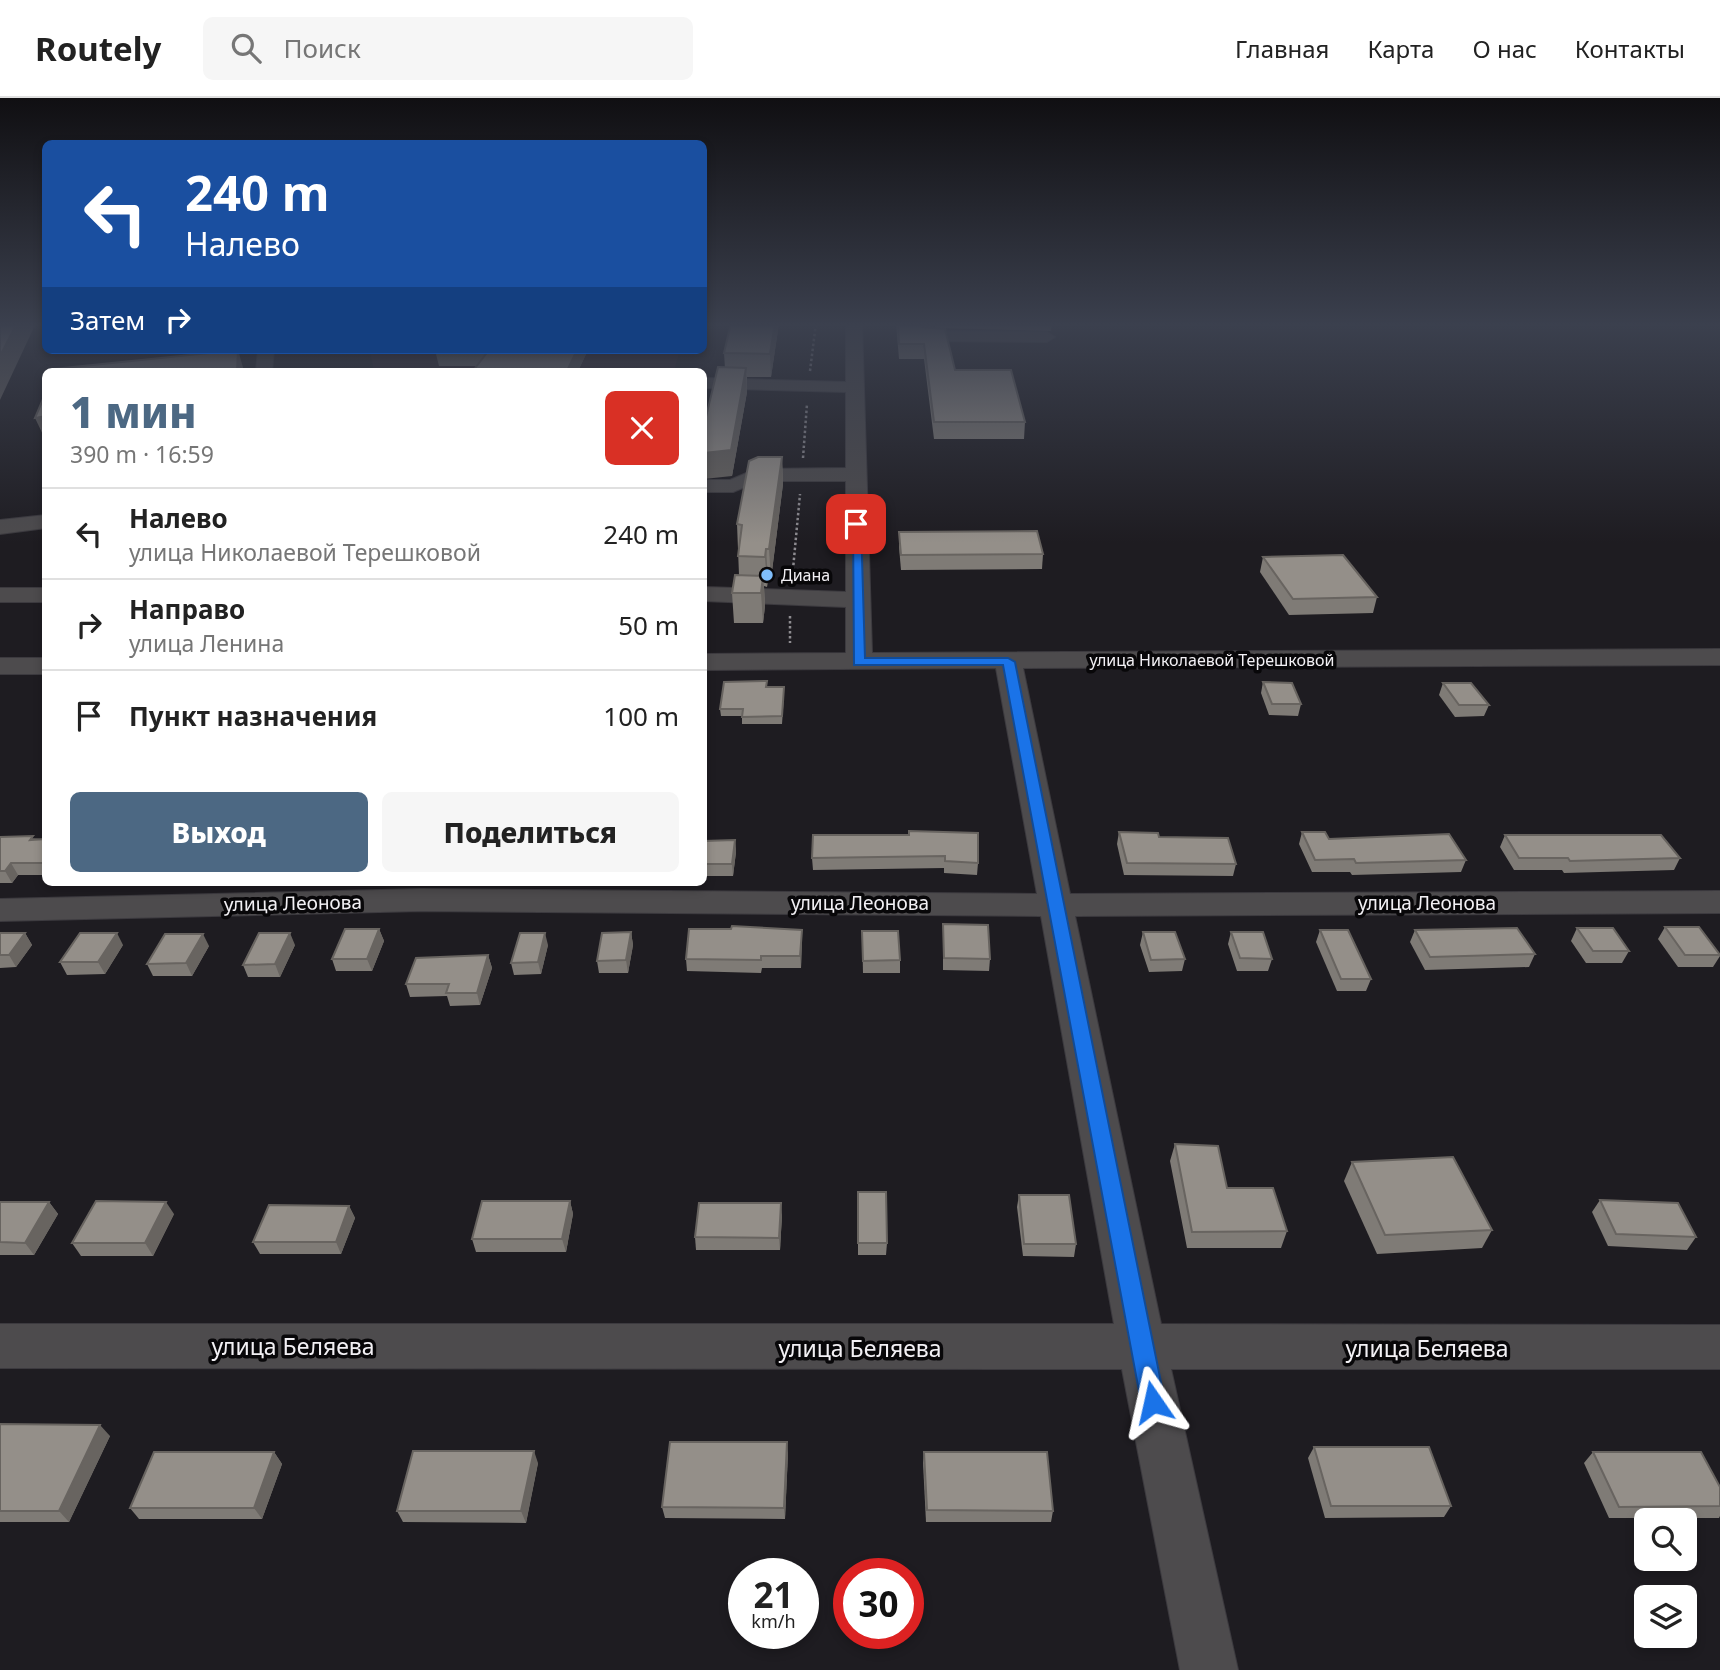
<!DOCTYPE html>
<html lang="ru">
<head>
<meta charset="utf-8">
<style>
  :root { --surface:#fff; --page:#f6f6f6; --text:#222; --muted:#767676; --line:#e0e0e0; --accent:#4c6883 }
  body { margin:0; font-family:"Noto Sans",sans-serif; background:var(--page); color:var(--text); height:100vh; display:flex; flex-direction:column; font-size:26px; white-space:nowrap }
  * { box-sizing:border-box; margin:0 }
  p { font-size:23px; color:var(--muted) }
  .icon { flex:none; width:38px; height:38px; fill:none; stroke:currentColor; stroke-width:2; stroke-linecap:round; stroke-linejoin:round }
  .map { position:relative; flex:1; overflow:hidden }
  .panel { position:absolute; left:42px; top:270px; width:665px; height:518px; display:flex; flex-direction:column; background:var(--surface); border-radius:10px; box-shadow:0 4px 10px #0003 }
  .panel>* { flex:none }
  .guide { position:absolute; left:42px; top:42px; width:665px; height:214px; border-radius:10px; box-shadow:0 4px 10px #0003; background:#1a4fa0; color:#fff; overflow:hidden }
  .buttons { position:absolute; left:1634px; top:1410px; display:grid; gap:14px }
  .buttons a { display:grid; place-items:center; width:63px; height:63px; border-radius:10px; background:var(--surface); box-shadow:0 4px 10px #0003; font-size:35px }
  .speed { position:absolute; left:728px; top:1460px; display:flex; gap:14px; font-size:35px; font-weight:700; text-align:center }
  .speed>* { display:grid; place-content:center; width:91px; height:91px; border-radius:50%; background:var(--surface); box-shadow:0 4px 10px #0003; line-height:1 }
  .speed small { font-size:18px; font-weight:400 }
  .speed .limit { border:10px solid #d22; background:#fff; color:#111 }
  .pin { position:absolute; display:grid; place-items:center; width:60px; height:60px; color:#fff; margin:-30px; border-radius:14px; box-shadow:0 4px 10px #0006 }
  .me { position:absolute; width:77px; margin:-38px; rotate:349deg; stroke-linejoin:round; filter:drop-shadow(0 0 5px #0008) }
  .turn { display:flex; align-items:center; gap:24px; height:147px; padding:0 28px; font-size:32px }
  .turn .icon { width:91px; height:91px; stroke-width:2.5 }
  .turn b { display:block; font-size:49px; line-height:60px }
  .then { display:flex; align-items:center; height:66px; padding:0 28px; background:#0003; gap:14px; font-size:26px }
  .round { display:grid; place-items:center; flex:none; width:74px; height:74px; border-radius:10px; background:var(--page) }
  .summary { display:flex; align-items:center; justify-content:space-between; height:119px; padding:0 28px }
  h1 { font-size:42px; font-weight:800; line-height:52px; color:var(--accent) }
  .primary-button { display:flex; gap:14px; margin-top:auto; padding:14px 28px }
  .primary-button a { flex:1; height:80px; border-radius:10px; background:var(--accent); color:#fff; font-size:28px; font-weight:800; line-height:80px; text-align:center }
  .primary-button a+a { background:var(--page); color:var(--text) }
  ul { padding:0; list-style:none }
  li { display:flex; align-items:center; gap:21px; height:91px; padding:0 28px; border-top:2px solid var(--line) }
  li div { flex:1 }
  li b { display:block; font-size:26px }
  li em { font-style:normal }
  header { display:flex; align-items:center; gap:42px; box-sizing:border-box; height:98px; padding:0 35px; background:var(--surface); border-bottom:2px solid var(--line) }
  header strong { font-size:33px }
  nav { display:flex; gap:38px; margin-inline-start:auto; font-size:24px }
  .search { width:490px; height:63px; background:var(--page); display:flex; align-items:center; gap:18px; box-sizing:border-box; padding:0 24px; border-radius:10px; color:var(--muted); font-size:26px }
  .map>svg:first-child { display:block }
  .education { fill:#2e1f29 }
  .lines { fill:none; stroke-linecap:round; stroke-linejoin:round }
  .minor-casing { stroke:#3c3a3f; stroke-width:2 }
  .path { stroke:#8e8c91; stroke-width:2.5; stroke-dasharray:2.5 2.5; stroke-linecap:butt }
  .minor { fill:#4d4b4d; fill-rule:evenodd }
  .wall { fill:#7f7b76 }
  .shaded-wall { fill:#686460 }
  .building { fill:#948f89; stroke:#686460; stroke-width:2 }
  .route { fill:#1a73e8; stroke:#114b97; stroke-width:2 }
  .poi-dot { fill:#7fbdfa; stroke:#080709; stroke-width:2.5 }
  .labels { text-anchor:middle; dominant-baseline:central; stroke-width:7; stroke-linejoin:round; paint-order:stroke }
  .far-poi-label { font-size:16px; fill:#f2f0f4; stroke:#080709; text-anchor:start }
  .far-street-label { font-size:16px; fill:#f2f0f4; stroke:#080709 }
  .street-label { font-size:19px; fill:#f2f0f4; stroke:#080709 }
  .near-street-label { font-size:23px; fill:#f2f0f4; stroke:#080709 }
</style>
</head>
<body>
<header>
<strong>Routely</strong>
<div class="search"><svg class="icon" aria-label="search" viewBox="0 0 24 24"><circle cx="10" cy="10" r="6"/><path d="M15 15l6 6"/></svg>Поиск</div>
<nav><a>Главная</a><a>Карта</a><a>О нас</a><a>Контакты</a></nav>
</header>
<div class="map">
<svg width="1720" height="1572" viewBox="0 0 1720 1572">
  <rect width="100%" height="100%" fill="#1e1c21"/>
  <polygon class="education" points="370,252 680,252 674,273 374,273"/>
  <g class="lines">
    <defs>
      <g id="minor">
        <polygon points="846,225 862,225 872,555 1720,551 1720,567 1023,570 1070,796 1720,793 1720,815 1075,818 1161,1226 1720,1227 1720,1271 1171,1271 1238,1572 1180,1572 1122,1271 0,1270 0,1226 1114,1226 1041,818 421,813 0,823 0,801 421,791 1037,796 996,570 704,572 704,556 846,555 846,509 704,503 704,489 846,494 846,383 759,383 733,394 704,394 704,382 730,382 756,371 846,370 846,294 704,290 704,280 846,284"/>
        <polygon points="915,225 931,225 934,233 1047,234 1055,239 1047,244 928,243 922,241"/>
        <polygon points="258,252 274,252 272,273 256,273"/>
        <polygon points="46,417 46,430 0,436 0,422"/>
        <rect x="0" y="490" width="46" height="14"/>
        <rect x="0" y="560" width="46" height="16"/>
      </g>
    </defs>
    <use href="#minor" class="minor-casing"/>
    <g class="path">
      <polyline points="810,273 816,225"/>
      <polyline points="803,360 807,306"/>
      <polyline points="792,482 800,396"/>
      <polyline points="790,518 790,545"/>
    </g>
    <use href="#minor" class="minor"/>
  </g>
  <g class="wall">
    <polygon points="779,225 771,279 747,279 747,294 732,378 724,255"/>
    <polygon points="896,225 920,225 922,229 936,230 932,225 1052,225 1051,233 940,230 955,272 1025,324 1024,341 934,341 924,261 899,261"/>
    <polygon points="435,252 588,252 578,273 473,273 477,268 439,268"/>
    <polygon points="782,359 783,386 771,481 768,481 767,489 764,488 765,508 763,525 734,525 732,495 739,477 737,426"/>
    <polygon points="899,434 1043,456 1042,471 901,472 899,449"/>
    <polygon points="1263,459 1377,499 1373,515 1289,517 1260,474"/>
    <polygon points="767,583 767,589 784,597 782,626 742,626 742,618 721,618 720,611"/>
    <polygon points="1263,584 1301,606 1298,618 1269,617 1261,595"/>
    <polygon points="1443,585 1489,607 1484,618 1455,619 1439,597"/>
    <polygon points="1119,734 1159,739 1236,766 1233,778 1124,777 1117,746"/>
    <polygon points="1302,734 1329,741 1466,762 1461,774 1352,777 1350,774 1312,774 1299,746"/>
    <polygon points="909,737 978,765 977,777 944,775 944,770 813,772 812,760"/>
    <polygon points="1505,737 1680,760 1674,772 1564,775 1562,772 1514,772 1500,749"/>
    <polygon points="0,739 46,741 46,777 18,777 12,785 0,785"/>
    <polygon points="735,742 736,754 733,778 704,778 704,743"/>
    <polygon points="943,826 990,861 989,873 943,872"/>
    <polygon points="1665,829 1720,856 1720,858 1713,869 1678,869 1658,841"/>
    <polygon points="1577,830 1629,853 1622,865 1586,865 1571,843"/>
    <polygon points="379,831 384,843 372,873 336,873 332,861"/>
    <polygon points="802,832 801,870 762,870 761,875 687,873 686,861"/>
    <polygon points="1320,832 1371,881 1366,893 1337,893 1316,844"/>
    <polygon points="1415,832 1535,856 1529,869 1425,872 1410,844"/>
    <polygon points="862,833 900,862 900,875 863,875"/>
    <polygon points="631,834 633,847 628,875 599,875 597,863"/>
    <polygon points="1143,834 1185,861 1182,873 1149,874 1140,847"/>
    <polygon points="1231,834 1272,861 1268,873 1237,873 1228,846"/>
    <polygon points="0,835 25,835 32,847 16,869 0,870"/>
    <polygon points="123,847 105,876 67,877 60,864"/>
    <polygon points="295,847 280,879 248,879 243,867"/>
    <polygon points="548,847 541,876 514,877 511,865"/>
    <polygon points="209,848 192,878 153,878 147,866"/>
    <polygon points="488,857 492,870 480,907 450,908 447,898 410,899 406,886"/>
    <polygon points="1175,1046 1227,1090 1287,1133 1281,1150 1187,1150 1170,1063"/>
    <polygon points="1352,1064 1492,1132 1482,1150 1377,1156 1344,1083"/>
    <polygon points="858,1094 887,1145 886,1157 858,1157"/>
    <polygon points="1019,1097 1076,1146 1074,1159 1023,1158 1017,1109"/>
    <polygon points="1600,1102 1696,1139 1687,1152 1608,1148 1592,1114"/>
    <polygon points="570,1103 573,1116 566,1154 476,1154 472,1141"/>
    <polygon points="0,1104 49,1104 58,1116 34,1157 0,1157"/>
    <polygon points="349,1108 355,1120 341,1156 260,1156 253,1144"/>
    <polygon points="174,1116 153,1158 81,1158 72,1145"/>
    <polygon points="782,1117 780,1152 696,1152 695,1139"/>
    <polygon points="0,1326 110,1338 69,1424 0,1424"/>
    <polygon points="1314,1349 1451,1408 1444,1419 1325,1420 1308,1360"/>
    <polygon points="274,1354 282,1366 262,1421 139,1421 130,1410"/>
    <polygon points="924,1354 1053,1413 1051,1424 926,1424 923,1365"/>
    <polygon points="1593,1354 1720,1389 1720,1418 1719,1420 1609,1420 1584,1365"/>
    <polygon points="788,1355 785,1421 665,1420 662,1409"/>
    <polygon points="538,1365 526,1425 403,1424 397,1413"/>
  </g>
  <g class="shaded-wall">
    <polygon points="17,225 36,225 0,302 0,258"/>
    <polygon points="775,225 779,225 771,279 770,256"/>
    <polygon points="238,252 244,273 237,273"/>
    <polygon points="577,252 588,252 578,273 567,273"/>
    <polygon points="746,270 747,294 732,378 704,381 704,355"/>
    <polygon points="46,318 46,343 35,320"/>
    <polygon points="782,359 783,386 771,481 769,451"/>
    <polygon points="766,451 768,481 767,489 765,459"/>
    <polygon points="763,478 765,508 763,525 761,495"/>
    <polygon points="735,742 736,754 733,778 732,766"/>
    <polygon points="11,765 18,777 12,785 5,773"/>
    <polygon points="379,831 384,843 372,873 367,861"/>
    <polygon points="802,832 802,844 801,870 800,858"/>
    <polygon points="631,834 633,847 628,875 626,862"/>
    <polygon points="25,835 32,847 16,869 9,857"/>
    <polygon points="117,835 123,847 105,876 98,864"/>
    <polygon points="290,835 295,847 280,879 275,866"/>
    <polygon points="545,835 548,847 541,876 538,864"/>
    <polygon points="203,836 209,848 192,878 186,865"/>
    <polygon points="488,857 492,870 480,907 477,895"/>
    <polygon points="570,1103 573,1116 566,1154 562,1141"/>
    <polygon points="49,1104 58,1116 34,1157 25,1145"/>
    <polygon points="166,1104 174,1116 153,1158 145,1145"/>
    <polygon points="781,1105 782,1117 780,1152 779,1140"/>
    <polygon points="349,1108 355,1120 341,1156 336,1144"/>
    <polygon points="100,1327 110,1338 69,1424 59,1413"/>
    <polygon points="787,1344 788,1355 785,1421 784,1410"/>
    <polygon points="534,1353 538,1365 526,1425 521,1413"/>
    <polygon points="274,1354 282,1366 262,1421 254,1410"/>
  </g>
  <g class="building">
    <polygon points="0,225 17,225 0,258"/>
    <polygon points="731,225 775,225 770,256 724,255"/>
    <polygon points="898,225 920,225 922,229 945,231 955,272 1011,272 1025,324 934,324 924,246 899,246"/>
    <polygon points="238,252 237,273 53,273 54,271"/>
    <polygon points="489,252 577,252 567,273 473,273"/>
    <polygon points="718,269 746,270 731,352 704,355 704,327"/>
    <polygon points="46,294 46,318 35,320"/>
    <polygon points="758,359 782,359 769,451 766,451 765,459 738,458 742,427 737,426 749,363"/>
    <polygon points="1037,433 1043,456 901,457 899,434"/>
    <polygon points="1343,457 1377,499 1293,501 1263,459"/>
    <polygon points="735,477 763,478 761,495 732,495"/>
    <polygon points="767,583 766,589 784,589 782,618 742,619 743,611 720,611 724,584"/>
    <polygon points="1263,584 1292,585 1301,606 1272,606"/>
    <polygon points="1443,585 1471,585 1489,607 1459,607"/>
    <polygon points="909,733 978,735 978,765 945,763 945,758 812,760 813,737 909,737"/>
    <polygon points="1119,734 1158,735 1159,739 1228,740 1236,766 1127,765"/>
    <polygon points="1302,734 1325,734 1329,741 1449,736 1466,762 1356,765 1354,761 1315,762"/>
    <polygon points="1505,737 1661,737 1680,760 1570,763 1568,760 1519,760"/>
    <polygon points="33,738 30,742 46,741 46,765 11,765 5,773 0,773 0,739"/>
    <polygon points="735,742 732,766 704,766 704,743"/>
    <polygon points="943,826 988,827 990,861 944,860"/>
    <polygon points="732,828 802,832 800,858 761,858 761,862 686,861 689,831 731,831"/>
    <polygon points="1665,829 1699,829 1720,857 1685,857"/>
    <polygon points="1517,830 1535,856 1430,859 1415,832"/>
    <polygon points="1577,830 1613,830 1629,853 1593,853"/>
    <polygon points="345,831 379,831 367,861 332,861"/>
    <polygon points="1320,832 1348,832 1371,881 1341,881"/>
    <polygon points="862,833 898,833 900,862 863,863"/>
    <polygon points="631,834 626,862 597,863 602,835"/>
    <polygon points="1143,834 1175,834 1185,861 1151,862"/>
    <polygon points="1231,834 1263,834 1272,861 1240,860"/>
    <polygon points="0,835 25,835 9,857 0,857"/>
    <polygon points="80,835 117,835 98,864 60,864"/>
    <polygon points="259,835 290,835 275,866 243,867"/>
    <polygon points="520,835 545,835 538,864 511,865"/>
    <polygon points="165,836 203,836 186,865 147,866"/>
    <polygon points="488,857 477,895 446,895 449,886 406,886 416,860"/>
    <polygon points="1175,1046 1218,1048 1227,1090 1273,1090 1287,1133 1192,1134"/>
    <polygon points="1453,1059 1492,1132 1385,1137 1352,1064"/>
    <polygon points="858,1094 886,1094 887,1145 858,1145"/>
    <polygon points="1019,1097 1069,1097 1076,1146 1024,1146"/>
    <polygon points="1600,1102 1678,1105 1696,1139 1616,1136"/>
    <polygon points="96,1103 166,1104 145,1145 72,1145"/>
    <polygon points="482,1103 570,1103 562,1141 472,1141"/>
    <polygon points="0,1104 49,1104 25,1145 0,1144"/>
    <polygon points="699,1105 781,1105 779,1140 695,1139"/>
    <polygon points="269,1107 349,1108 336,1144 253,1144"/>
    <polygon points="0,1326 100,1327 59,1413 0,1413"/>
    <polygon points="670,1344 787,1344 784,1410 662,1409"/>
    <polygon points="1314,1349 1429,1349 1451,1408 1331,1408"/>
    <polygon points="413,1353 534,1353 521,1413 397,1413"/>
    <polygon points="154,1354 274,1354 254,1410 130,1410"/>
    <polygon points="924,1354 1047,1354 1053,1413 927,1412"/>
    <polygon points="1593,1354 1701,1354 1720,1389 1720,1408 1619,1409"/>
  </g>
  <linearGradient id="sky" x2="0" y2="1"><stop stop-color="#100f12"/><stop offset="0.51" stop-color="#3b404e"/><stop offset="1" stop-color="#3b404e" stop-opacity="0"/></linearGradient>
  <rect width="1720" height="445" fill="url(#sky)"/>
  <polygon class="route" points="853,424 861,426 865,560 1008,560 1015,564 1165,1304 1162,1312 1153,1316 1145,1312 1141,1304 1003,567 854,567"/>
  <circle class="poi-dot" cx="767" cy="477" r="7"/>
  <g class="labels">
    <g class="far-poi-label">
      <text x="781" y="477">Диана</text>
    </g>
    <g class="far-street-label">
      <text x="1212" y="562">улица Николаевой Терешковой</text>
    </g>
    <g class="street-label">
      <text transform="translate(293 805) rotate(-1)">улица Леонова</text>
      <text x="860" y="805">улица Леонова</text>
      <text x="1427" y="805">улица Леонова</text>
    </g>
    <g class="near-street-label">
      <text x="293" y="1248">улица Беляева</text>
      <text x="860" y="1250">улица Беляева</text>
      <text x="1427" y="1250">улица Беляева</text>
    </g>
  </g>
</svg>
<div class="buttons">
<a><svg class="icon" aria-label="search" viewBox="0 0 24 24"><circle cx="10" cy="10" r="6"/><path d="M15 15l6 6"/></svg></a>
<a><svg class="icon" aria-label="layers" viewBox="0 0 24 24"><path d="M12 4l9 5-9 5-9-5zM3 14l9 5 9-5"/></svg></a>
</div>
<div class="speed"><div>21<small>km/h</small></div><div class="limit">30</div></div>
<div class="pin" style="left:856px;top:426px;background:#d93025"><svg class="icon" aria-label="arrive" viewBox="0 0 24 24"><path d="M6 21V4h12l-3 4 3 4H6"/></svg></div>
<svg class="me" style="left:1153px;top:1304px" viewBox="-20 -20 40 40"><path d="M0-17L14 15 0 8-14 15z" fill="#1a73e8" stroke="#fff" stroke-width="4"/></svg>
<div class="guide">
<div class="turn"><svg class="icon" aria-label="left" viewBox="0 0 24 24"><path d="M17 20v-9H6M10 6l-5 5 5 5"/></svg><div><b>240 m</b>Налево</div></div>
<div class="then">Затем<svg class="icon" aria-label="right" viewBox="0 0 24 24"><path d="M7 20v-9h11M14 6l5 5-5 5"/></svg></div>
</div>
<section class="panel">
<div class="summary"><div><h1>1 мин</h1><p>390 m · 16:59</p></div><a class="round" style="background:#d93025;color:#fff"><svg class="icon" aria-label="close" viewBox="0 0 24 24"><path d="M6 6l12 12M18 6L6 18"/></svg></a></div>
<ul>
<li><svg class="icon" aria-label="left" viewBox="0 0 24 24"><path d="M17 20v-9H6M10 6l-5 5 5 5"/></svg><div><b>Налево</b><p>улица Николаевой Терешковой</p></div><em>240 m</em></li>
<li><svg class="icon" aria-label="right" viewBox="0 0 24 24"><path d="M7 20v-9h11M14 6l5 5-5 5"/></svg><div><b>Направо</b><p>улица Ленина</p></div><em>50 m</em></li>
<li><svg class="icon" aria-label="arrive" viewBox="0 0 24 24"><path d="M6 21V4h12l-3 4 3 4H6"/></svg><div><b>Пункт назначения</b></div><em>100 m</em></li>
</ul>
<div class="primary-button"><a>Выход</a><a>Поделиться</a></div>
</section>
</div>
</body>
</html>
